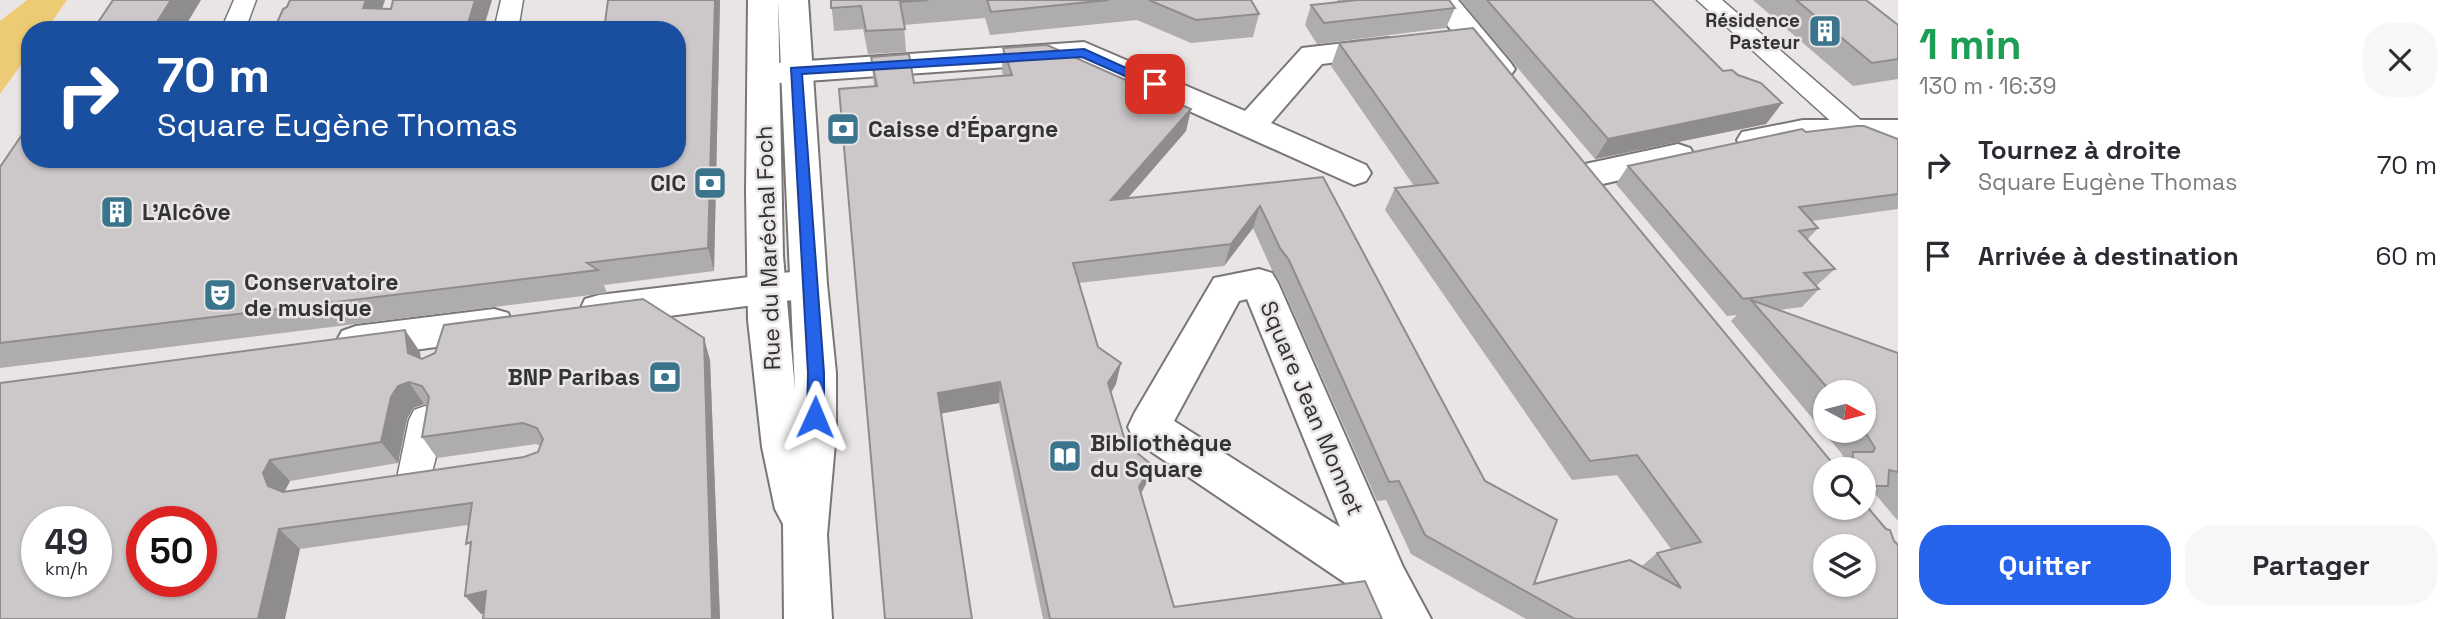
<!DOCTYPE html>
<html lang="fr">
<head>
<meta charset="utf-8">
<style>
  :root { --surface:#fff; --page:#f7f7f7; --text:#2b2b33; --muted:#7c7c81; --accent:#2563eb }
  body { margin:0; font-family:"Space Grotesk",sans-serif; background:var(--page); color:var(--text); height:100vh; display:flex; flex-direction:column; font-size:26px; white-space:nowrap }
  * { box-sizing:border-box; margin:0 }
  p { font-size:23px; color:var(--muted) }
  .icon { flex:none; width:38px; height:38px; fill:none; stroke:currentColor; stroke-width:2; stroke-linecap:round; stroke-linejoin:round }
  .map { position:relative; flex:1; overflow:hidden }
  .details { display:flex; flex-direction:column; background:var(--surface); width:560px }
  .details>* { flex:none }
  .guide { position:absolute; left:21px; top:21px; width:665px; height:147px; border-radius:28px; box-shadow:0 2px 5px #0004; background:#1a4fa0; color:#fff; overflow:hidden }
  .needle { width:46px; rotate:97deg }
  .controls { position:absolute; left:1813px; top:380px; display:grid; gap:14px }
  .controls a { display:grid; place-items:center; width:63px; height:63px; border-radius:50%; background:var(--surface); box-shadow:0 2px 5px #0004; font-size:35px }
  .speed { position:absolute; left:21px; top:506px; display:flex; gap:14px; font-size:35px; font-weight:700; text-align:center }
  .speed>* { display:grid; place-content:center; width:91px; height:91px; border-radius:50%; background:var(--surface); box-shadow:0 2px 5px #0004; line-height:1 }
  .speed small { font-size:18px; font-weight:400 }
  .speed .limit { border:10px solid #d22; background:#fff; color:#111 }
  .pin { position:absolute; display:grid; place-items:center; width:60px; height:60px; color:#fff; margin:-30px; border-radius:14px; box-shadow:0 4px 10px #0006 }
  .me { position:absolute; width:77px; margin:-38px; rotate:1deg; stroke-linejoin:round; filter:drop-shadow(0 0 5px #0008) }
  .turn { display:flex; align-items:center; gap:24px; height:147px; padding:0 21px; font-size:32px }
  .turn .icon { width:91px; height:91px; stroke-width:2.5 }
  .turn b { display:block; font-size:49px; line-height:60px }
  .round { display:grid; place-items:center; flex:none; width:74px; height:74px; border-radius:28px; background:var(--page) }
  .summary { display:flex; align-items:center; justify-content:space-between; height:119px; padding:0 21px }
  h1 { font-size:42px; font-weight:600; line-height:52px; color:#1e9e55 }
  .primary-button { display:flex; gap:14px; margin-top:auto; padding:14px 21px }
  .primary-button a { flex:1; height:80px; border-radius:28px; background:var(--accent); color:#fff; font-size:28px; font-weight:600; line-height:80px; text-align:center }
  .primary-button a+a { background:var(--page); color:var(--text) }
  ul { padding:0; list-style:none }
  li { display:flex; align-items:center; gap:21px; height:91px; padding:0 21px }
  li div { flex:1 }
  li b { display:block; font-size:26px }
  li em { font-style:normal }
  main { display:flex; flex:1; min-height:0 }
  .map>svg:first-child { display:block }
  .green { fill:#edcb75 }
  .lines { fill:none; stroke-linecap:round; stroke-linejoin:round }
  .lane-casing { stroke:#797675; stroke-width:3 }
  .street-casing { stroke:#797675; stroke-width:4 }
  .secondary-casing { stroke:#797675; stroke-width:4 }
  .lane { fill:#fff; fill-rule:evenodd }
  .street { fill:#fff; fill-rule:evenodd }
  .secondary { fill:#fff; fill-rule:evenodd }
  .wall { fill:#afacae; fill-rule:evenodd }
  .shaded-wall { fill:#8f8c8d }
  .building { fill:#ccc8ca; stroke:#8f8c8d; stroke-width:2; fill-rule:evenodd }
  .route { fill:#2563eb; stroke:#184099; stroke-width:2 }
  .labels { text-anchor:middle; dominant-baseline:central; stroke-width:5; stroke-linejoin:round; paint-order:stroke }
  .far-poi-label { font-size:19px; font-weight:bold; fill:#343333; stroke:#e9e5e5; text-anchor:end }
  .poi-label { font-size:23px; font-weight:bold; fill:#343333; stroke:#e9e5e5; text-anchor:start }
  .street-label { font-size:23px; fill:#343333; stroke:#e9e5e5 }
</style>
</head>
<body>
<main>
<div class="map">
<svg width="1898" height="619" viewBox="0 0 1898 619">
  <rect width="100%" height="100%" fill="#e9e5e5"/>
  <polygon class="green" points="27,0 67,0 46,30 30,30 30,52 0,94 0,21"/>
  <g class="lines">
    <defs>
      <g id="lane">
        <polygon points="234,0 256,0 245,30 221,30"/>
        <polygon points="501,0 523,0 518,30 494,30"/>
        <polygon points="1697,0 1722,0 1864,123 1868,129 1864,135 1855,138 1846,135"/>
        <path d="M425,406L436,410C445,427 434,471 426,488L414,493L402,488L397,478L409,420L414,410Z"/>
      </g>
      <g id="street">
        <polygon points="1427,0 1458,0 1510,62 1515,69 1510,76 1499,79 1488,76"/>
        <polygon points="1388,38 1399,40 1403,47 1399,54 1322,64 1271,123 1366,165 1371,173 1366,181 1354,185 1080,62 764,84 753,81 748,74 753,67 764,64 1084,42 1245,111 1302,48"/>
        <polygon points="1803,120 1898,120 1898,142 1803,142 1754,151 1742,148 1737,140 1742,132"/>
        <polygon points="1678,144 1690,148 1695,156 1690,164 1585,188 1573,184 1568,176 1573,168 1585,164"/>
        <path d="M1259,269L1272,273L1278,283L1403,567L1431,619H1381L1369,599L1134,440L1128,427L1134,414L1214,278ZM1247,299L1340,527L1174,421L1239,301Z"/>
        <polygon points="808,270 821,274 827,284 821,294 808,298 599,325 585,321 580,310 585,299 599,295"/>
        <polygon points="494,309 508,313 513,324 508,335 494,339 356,358 342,353 336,342 342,331 356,326"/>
      </g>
      <polygon id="secondary" points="748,0 778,0 783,256 795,390 778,0 808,0 827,284 836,373 836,432 827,535 832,619 784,619 783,524 775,509 762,447 748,320 746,192"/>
    </defs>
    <use href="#lane" class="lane-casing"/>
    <use href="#street" class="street-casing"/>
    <use href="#secondary" class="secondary-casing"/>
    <use href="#lane" class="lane"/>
    <use href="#street" class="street"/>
    <use href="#secondary" class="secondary"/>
  </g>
  <g class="wall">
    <polygon points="608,0 720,0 714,271 604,285 607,293 0,368 0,167 677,159"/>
    <polygon points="831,0 1251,0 1259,14 1253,37 1191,43 1137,20 990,35 985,18 904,25 906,52 868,54 863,29 834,31"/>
    <polygon points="1337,0 1449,0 1455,8 1446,28 1317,44 1305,25 1311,5 1339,2"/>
    <polygon points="1460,0 1652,0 1723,71 1738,75 1782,103 1766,124 1595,159"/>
    <polygon points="1753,0 1866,0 1898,25 1898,79 1853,86"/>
    <path d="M1339,43L1833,464L1836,465L1844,459L1842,454L1731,321L1737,315L1727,316L1616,184L1628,166L1806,132L1898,139V209L1812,221L1818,228L1807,240L1835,269L1816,286L1819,289L1802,307L1778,310L1898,353V521L1876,495L1864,504L1898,619H1526L1411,554L1386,500L1377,501L1280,282L1272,270L1253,228L1224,266L1079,283L1098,347L1116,384L1111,393L1126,444L1152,465L1146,484L1141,494L1174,607L1382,619H1043L999,403L941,413L874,86L871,57L914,83L1003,76L1002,70L1003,48L1191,109L1186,131L1128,198L1323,177L1534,584L1642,566L1657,553L1671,549L1617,475L1572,480L1385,210L1395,188L1414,186L1331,66ZM1825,392H1864V430H1825ZM1825,469H1864V508Z"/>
    <path d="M405,330L420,352V358L422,359L710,360L720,619H483L484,613L481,614L470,549L468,525L300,549L0,619ZM424,404L427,405L422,437L437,458L536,444L541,446L538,452L524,457L284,491L290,481L398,463L407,419L413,408Z"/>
  </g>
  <g class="shaded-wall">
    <polygon points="171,0 201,0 183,30 152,30"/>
    <polygon points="366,0 385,0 375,30 363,8"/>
    <polygon points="475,0 492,0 483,30 466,30"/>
    <polygon points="715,0 720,0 714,271 708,248"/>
    <polygon points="1782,103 1766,124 1595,159 1608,139"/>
    <polygon points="1191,109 1186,131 1107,222 1111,200"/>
    <polygon points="1260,206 1253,228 1224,266 1231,244"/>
    <polygon points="405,330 420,352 423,375 408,353"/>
    <polygon points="704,338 710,360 720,619 712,619"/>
    <polygon points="1121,363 1116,384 1104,404 1108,383"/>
    <polygon points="409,382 424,404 413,408 407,419 398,463 381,442 391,397 398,386"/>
    <polygon points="1000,382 999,403 939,414 938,393"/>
    <polygon points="270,460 290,481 284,493 268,486 263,473"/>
    <polygon points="1152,465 1146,484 1133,506 1139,487"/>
    <polygon points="279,529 300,549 285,619 258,619"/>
    <polygon points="486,591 501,609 481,614 465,596"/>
  </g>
  <g class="building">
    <polygon points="113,0 171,0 152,30 93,30"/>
    <polygon points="290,0 366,0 363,8 391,9 393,0 475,0 466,30 274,30 283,9 287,7"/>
    <polygon points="608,0 715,0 708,248 587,263 598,270 0,343 0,167 30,123 30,159 677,159 677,30 604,30"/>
    <polygon points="831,0 928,0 900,2 905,29 866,31 861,6 831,8"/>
    <polygon points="987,0 1109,0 991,12"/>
    <polygon points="1149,0 1251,0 1259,14 1196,20"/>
    <polygon points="1358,0 1449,0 1455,8 1324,23 1311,5"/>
    <polygon points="1487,0 1652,0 1723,71 1732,70 1738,75 1761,83 1782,103 1608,139"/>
    <polygon points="1796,0 1866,0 1898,25 1898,59 1872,63"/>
    <path d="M1473,28L1833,464L1847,469H1825V508H1864V503L1886,529L1890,530L1894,541L1898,545V619H1575L1425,535L1399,481L1389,482L1289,260L1280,248L1260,206L1231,244L1073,263L1098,347L1121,363L1108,383L1126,444L1152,465L1139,487L1174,607L1365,581L1382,619H1050L1000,382L938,393L972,619H885L839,89L877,86L871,57L909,54L914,83L1012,75L1003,48L1047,45L1191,109L1111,200L1323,177L1485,481L1557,520L1534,584L1630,560L1681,588L1657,553L1701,542L1637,455L1590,461L1395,188L1438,183L1339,43ZM1825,546H1864V584H1825Z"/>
    <polygon points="1857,126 1864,126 1898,139 1898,194 1799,207 1818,228 1799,231 1835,269 1804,273 1819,289 1743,299 1628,166 1802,129 1806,132"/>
    <path d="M643,299L704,338L712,619H483L486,591L465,596L471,542L466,544L472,503L279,529L258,619H0V383L405,330L408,353L422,359L435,353L444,325ZM409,382L422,386L429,397L422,437L523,423L537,428L543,439L538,452L524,457L283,492L268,486L263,473L270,460L381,442L391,397L398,386ZM37,522H96V581H37ZM142,522H201V581H142Z"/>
    <polygon points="1751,300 1898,353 1898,472 1889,470 1888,486 1864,486 1864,469 1852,469 1853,452 1873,452 1875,448 1864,430 1864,392 1831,392"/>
  </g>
  <polygon class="route" points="1084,49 1162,84 1155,88 1150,87 1082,57 802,74 824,373 824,417 821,422 815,424 809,422 807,417 808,373 791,68"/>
  <defs>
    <symbol id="building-square" viewBox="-11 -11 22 22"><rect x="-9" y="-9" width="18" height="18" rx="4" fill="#3a748d" stroke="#e9e5e5"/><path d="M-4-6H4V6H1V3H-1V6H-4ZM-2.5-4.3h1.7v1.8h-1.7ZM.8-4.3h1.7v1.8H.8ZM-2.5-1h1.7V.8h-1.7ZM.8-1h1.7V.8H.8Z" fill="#fff"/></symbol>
    <symbol id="bank-square" viewBox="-11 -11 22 22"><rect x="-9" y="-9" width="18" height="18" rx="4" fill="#3a748d" stroke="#e9e5e5"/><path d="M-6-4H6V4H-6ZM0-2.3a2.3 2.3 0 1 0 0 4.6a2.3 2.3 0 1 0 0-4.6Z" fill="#fff"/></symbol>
    <symbol id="theatre-square" viewBox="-11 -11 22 22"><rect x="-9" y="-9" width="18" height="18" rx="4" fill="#3a748d" stroke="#e9e5e5"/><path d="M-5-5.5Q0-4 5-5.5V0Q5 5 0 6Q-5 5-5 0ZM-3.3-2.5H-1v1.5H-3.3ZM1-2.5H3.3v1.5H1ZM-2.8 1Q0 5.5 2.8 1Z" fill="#fff"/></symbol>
    <symbol id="library-square" viewBox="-11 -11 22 22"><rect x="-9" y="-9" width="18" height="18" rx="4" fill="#3a748d" stroke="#e9e5e5"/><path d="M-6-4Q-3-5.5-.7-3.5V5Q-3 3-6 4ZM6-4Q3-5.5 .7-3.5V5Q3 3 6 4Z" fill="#fff"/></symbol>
  </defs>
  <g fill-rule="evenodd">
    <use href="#building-square" x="1806" y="12" width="38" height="38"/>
    <use href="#bank-square" x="824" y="110" width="38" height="38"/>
    <use href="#bank-square" x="691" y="164" width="38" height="38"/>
    <use href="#building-square" x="98" y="193" width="38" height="38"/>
    <use href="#theatre-square" x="201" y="276" width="38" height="38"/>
    <use href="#bank-square" x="646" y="358" width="38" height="38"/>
    <use href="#library-square" x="1046" y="437" width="38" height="38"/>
  </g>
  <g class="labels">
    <g class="far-poi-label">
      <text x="1800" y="20">Résidence<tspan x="1800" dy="22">Pasteur</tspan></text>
    </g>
    <g class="poi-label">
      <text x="868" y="129">Caisse d'Épargne</text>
      <text x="686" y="183" text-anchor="end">CIC</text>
      <text x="142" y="212">L'Alcôve</text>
      <text x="244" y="282">Conservatoire<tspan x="244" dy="26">de musique</tspan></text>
      <text x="640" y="377" text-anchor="end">BNP Paribas</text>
      <text x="1090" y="443">Bibliothèque<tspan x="1090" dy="26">du Square</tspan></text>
    </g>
    <g class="street-label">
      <text transform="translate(768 248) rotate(-92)">Rue du Maréchal Foch</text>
      <text transform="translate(1312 408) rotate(67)">Square Jean Monnet</text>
    </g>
  </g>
</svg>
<div class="controls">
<a><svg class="needle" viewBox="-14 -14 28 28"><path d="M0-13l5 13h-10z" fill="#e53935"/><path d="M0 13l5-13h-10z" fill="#7c7c81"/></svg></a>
<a><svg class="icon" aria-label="search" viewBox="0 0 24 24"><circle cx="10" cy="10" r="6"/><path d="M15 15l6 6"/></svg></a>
<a><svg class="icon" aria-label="layers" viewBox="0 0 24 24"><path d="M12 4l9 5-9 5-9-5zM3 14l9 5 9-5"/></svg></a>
</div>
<div class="speed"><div>49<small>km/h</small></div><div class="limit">50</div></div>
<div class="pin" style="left:1155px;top:84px;background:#d93025"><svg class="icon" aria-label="arrive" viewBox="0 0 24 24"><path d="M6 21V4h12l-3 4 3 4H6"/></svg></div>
<svg class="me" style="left:815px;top:417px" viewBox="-20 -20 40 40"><path d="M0-17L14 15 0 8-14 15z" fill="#2563eb" stroke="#fff" stroke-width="4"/></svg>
<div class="guide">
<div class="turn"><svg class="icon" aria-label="right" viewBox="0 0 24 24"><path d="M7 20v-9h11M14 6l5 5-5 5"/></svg><div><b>70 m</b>Square Eugène Thomas</div></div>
</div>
</div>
<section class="details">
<div class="summary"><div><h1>1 min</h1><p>130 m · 16:39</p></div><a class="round"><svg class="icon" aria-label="close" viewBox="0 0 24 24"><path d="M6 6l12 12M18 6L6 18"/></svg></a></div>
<ul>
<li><svg class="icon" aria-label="right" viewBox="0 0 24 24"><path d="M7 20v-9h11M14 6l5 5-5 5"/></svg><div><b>Tournez à droite</b><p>Square Eugène Thomas</p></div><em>70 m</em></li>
<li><svg class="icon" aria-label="arrive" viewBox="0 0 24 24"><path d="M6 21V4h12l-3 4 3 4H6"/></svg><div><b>Arrivée à destination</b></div><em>60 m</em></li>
</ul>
<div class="primary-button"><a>Quitter</a><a>Partager</a></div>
</section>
</main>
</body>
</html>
